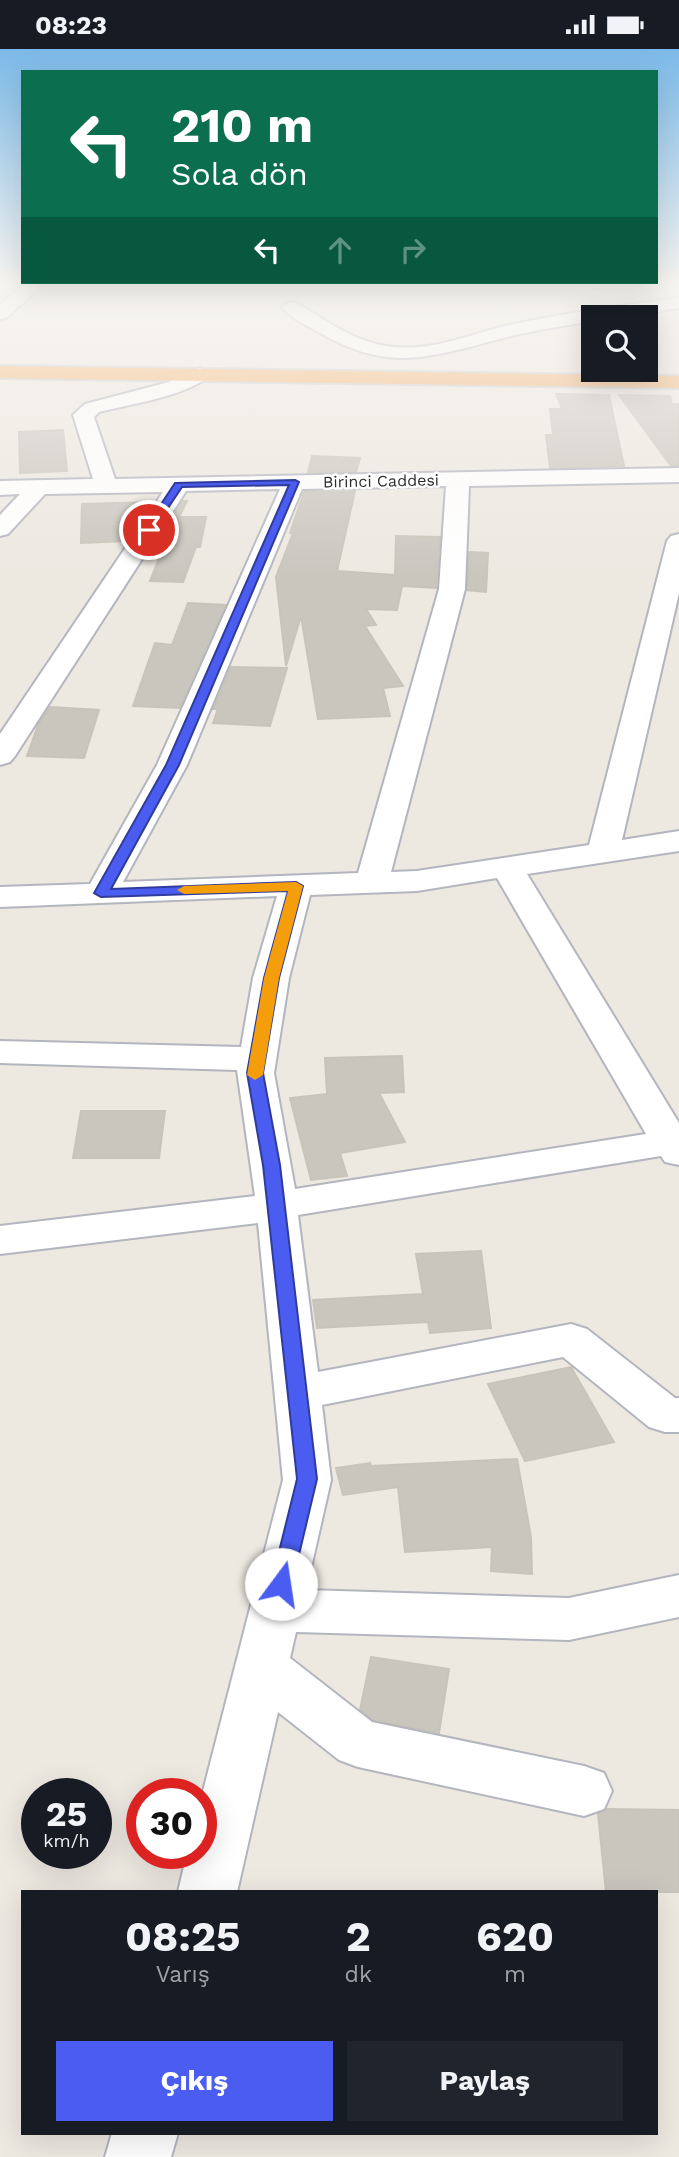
<!DOCTYPE html>
<html lang="tr">
<head>
<meta charset="utf-8">
<style>
  :root { --surface:#171b24; --page:#20242c; --text:#f1f3f6; --muted:#9ea1a6; --accent:#4a5df0 }
  body { margin:0; font-family:"Work Sans",sans-serif; background:var(--page); color:var(--text); height:100vh; display:flex; flex-direction:column; font-size:26px; white-space:nowrap }
  * { box-sizing:border-box; margin:0 }
  p { font-size:23px; color:var(--muted) }
  .icon { flex:none; width:38px; height:38px; fill:none; stroke:currentColor; stroke-width:2; stroke-linecap:round; stroke-linejoin:round }
  .map { position:relative; flex:1; overflow:hidden }
  .panel { position:absolute; left:21px; top:1841px; width:637px; height:245px; display:flex; flex-direction:column; background:var(--surface); border-radius:0px; box-shadow:0 7px 28px #0002 }
  .panel>* { flex:none }
  .banner { position:absolute; left:21px; top:21px; width:637px; height:214px; border-radius:0px; box-shadow:0 7px 28px #0002; background:#0b6e4f; color:#fff; overflow:hidden }
  .tools { position:absolute; left:581px; top:256px; display:grid; gap:14px }
  .tools a { display:grid; place-items:center; width:77px; height:77px; border-radius:0px; background:var(--surface); box-shadow:0 7px 28px #0002; font-size:35px }
  .speed { position:absolute; left:21px; top:1729px; display:flex; gap:14px; font-size:35px; font-weight:700; text-align:center }
  .speed>* { display:grid; place-content:center; width:91px; height:91px; border-radius:50%; background:var(--surface); box-shadow:0 7px 28px #0002; line-height:1 }
  .speed small { font-size:18px; font-weight:400 }
  .speed .limit { border:10px solid #d22; background:#fff; color:#111 }
  .pin { position:absolute; display:grid; place-items:center; width:60px; height:60px; color:#fff; margin:-30px; border:4px solid #fff; border-radius:50%; box-shadow:0 2px 7px #0007 }
  .me { position:absolute; width:77px; margin:-38px; rotate:14deg; stroke-linejoin:round; filter:drop-shadow(0 0 5px #0008) }
  .turn { display:flex; align-items:center; gap:24px; height:147px; padding:0 35px; font-size:32px }
  .turn .icon { width:91px; height:91px; stroke-width:2.5 }
  .turn b { display:block; font-size:49px; line-height:60px }
  .lanes { display:flex; align-items:center; height:66px; padding:0 35px; background:#0003; justify-content:center; gap:35px; direction:ltr }
  .lanes .off { opacity:.35 }
  .eta { display:flex; justify-content:space-evenly; align-items:center; height:119px; text-align:center }
  .eta b { font-size:42px; font-weight:700; line-height:49px }
  .action { display:flex; gap:14px; margin-top:auto; padding:14px 35px }
  .action a { flex:1; height:80px; border-radius:0px; background:var(--accent); color:#fff; font-size:28px; font-weight:700; line-height:80px; text-align:center }
  .action a+a { background:var(--page); color:var(--text) }
  .status { display:flex; justify-content:space-between; align-items:center; height:49px; padding:0 35px; background:var(--surface); direction:ltr }
  .status svg { height:19px; fill:currentColor }
  .map>svg:first-child { display:block }
  .building { fill:#c9c6be; stroke:#c8c4b9; stroke-width:2 }
  .lines { fill:none; stroke-linecap:round; stroke-linejoin:round }
  .minor-casing { stroke:#b3b5bf; stroke-width:4 }
  .highway-casing { stroke:#c8c8c8; stroke-width:4 }
  .minor { fill:#fff; fill-rule:evenodd }
  .highway { fill:#f5ac62; fill-rule:evenodd }
  .route { fill:#4a5df0; stroke:#303c9c; stroke-width:2 }
  .slow { fill:#f59e0b }
  .labels { text-anchor:middle; dominant-baseline:central; stroke-width:5; stroke-linejoin:round; paint-order:stroke }
  .far-street-label { font-size:16px; fill:#2c2c2c; stroke:#fff }
</style>
</head>
<body>
<div class="status"><b>08:23</b><svg viewBox="0 0 49 12"><path d="M0 12V9h3v3zM5 12V6h3v6zM10 12V3h3v9zM15 12V0h3v12zM26 1h20v11H26zM47 4h2v5h-2z"/></svg></div>
<div class="map">
<svg width="679" height="2108" viewBox="0 0 679 2108">
  <rect width="100%" height="100%" fill="#ede8e0"/>
  <g class="building">
    <polygon points="556,345 609,346 624,417 550,419 546,386 553,386 550,360 562,360"/>
    <polygon points="619,346 670,347 672,355 679,355 679,416 671,417"/>
    <polygon points="63,381 67,422 20,424 19,383"/>
    <polygon points="312,407 360,409 356,423 308,424"/>
    <polygon points="355,442 337,522 395,526 396,487 440,488 436,539 402,537 397,561 366,560 376,576 365,577 403,637 383,639 390,667 318,670 301,567 286,617 276,528 293,484 290,484 304,443"/>
    <polygon points="183,452 187,452 179,468 206,468 200,498 196,498 183,533 150,532 167,490 157,491"/>
    <polygon points="153,453 127,492 81,494 82,455"/>
    <polygon points="469,503 488,504 486,543 467,541"/>
    <polygon points="188,554 226,556 180,659 133,657 155,594 172,596"/>
    <polygon points="231,618 287,619 270,677 213,674 218,660 213,660"/>
    <polygon points="50,658 99,661 84,709 27,707 38,676"/>
    <polygon points="402,1007 404,1043 379,1044 405,1093 340,1104 347,1127 311,1131 290,1049 327,1045 325,1009"/>
    <polygon points="81,1062 165,1062 159,1109 73,1109"/>
    <polygon points="481,1202 491,1279 430,1284 428,1273 317,1279 313,1251 423,1245 416,1205"/>
    <polygon points="571,1318 614,1393 525,1412 488,1335"/>
    <polygon points="517,1410 531,1488 532,1525 491,1522 492,1498 405,1503 398,1438 343,1446 336,1419 370,1414 371,1417"/>
    <polygon points="371,1608 449,1620 439,1684 373,1671 360,1661"/>
    <polygon points="607,1760 679,1761 679,1843 606,1843 598,1765"/>
  </g>
  <g class="lines">
    <defs>
      <g id="minor">
        <polygon points="26,234 45,234 6,269 0,270 0,256"/>
        <path d="M679,249V259L618,268H593V272C563,277 533,281 503,289C429,308 389,325 317,282C306,276 290,269 282,258L291,253L297,254C327,273 358,295 394,298C434,302 471,285 509,276C565,264 622,256 679,249Z"/>
        <path d="M200,319L210,325C193,346 126,356 99,363L94,368L115,430L679,419V433L469,437L465,540L391,823L417,822L589,796L667,492L671,487L679,485V544L622,791L679,782V802L527,825L679,1074V1116L665,1113L661,1107L298,1166L318,1323L571,1275L587,1280L675,1349H679V1383H665L649,1378L563,1308L322,1356L331,1431L306,1541L569,1549L679,1526V1568L569,1591L296,1583L290,1609L372,1673L584,1717L604,1724L612,1742L604,1760L584,1767L358,1718L339,1711L278,1663L237,1843H178L187,1804H201V1750L283,1431L258,1174L0,1205V1177L255,1147L237,1021L0,1014V992L241,998L253,929L277,847L0,858V838L90,835L157,716L280,440L186,442L15,707L10,713L0,716V685L163,443L45,445L8,485L0,487V466L20,445L0,446V432L93,430L73,366L85,355L169,333ZM446,437L439,540L358,824L123,833L187,716L302,440ZM497,829L646,1085L295,1140L274,1024L289,929L310,846L417,842Z"/>
        <polygon points="112,2084 178,2084 171,2108 105,2108"/>
      </g>
      <polygon id="highway" points="0,317 679,327 679,339 0,329"/>
    </defs>
    <use href="#minor" class="minor-casing"/>
    <use href="#highway" class="highway-casing"/>
    <use href="#minor" class="minor"/>
    <use href="#highway" class="highway"/>
  </g>
  <linearGradient id="sky" x2="0" y2="1"><stop stop-color="#7bbae8"/><stop offset="0.44" stop-color="#f7f5f1"/><stop offset="1" stop-color="#f7f5f1" stop-opacity="0"/></linearGradient>
  <rect width="679" height="529" fill="url(#sky)"/>
  <polygon class="route" points="295,431 299,433 179,716 111,840 296,833 303,837 279,929 263,1024 280,1116 317,1430 292,1535 289,1541 281,1543 274,1541 271,1535 297,1430 263,1116 247,1024 264,929 288,842 101,848 94,844 166,716 289,436 182,438 152,483 144,481 175,434"/>
  <polygon class="slow" points="296,833 303,837 279,929 263,1026 255,1031 247,1026 264,929 288,842 184,845 177,841 184,837"/>
  <g class="labels">
    <g class="far-street-label">
      <text transform="translate(381 432) rotate(-1)">Birinci Caddesi</text>
    </g>
  </g>
</svg>
<div class="tools">
<a><svg class="icon" aria-label="search" viewBox="0 0 24 24"><circle cx="10" cy="10" r="6"/><path d="M15 15l6 6"/></svg></a>
</div>
<div class="speed"><div>25<small>km/h</small></div><div class="limit">30</div></div>
<div class="pin" style="left:149px;top:481px;background:#d93025"><svg class="icon" aria-label="arrive" viewBox="0 0 24 24"><path d="M6 21V4h12l-3 4 3 4H6"/></svg></div>
<svg class="me" style="left:281px;top:1535px" viewBox="-20 -20 40 40"><circle r="19" fill="#fff"/><path d="M0-13L10 11 0 6-10 11z" fill="#4a5df0"/></svg>
<div class="banner">
<div class="turn"><svg class="icon" aria-label="left" viewBox="0 0 24 24"><path d="M17 20v-9H6M10 6l-5 5 5 5"/></svg><div><b>210 m</b>Sola dön</div></div>
<div class="lanes"><svg class="icon" aria-label="left" viewBox="0 0 24 24"><path d="M17 20v-9H6M10 6l-5 5 5 5"/></svg><svg class="icon off" aria-label="ahead" viewBox="0 0 24 24"><path d="M12 20V5M6 11l6-6 6 6"/></svg><svg class="icon off" aria-label="right" viewBox="0 0 24 24"><path d="M7 20v-9h11M14 6l5 5-5 5"/></svg></div>
</div>
<section class="panel">
<div class="eta">
<div><b>08:25</b><p>Varış</p></div>
<div><b>2</b><p>dk</p></div>
<div><b>620</b><p>m</p></div>
</div>
<div class="action"><a>Çıkış</a><a>Paylaş</a></div>
</section>
</div>
</body>
</html>
